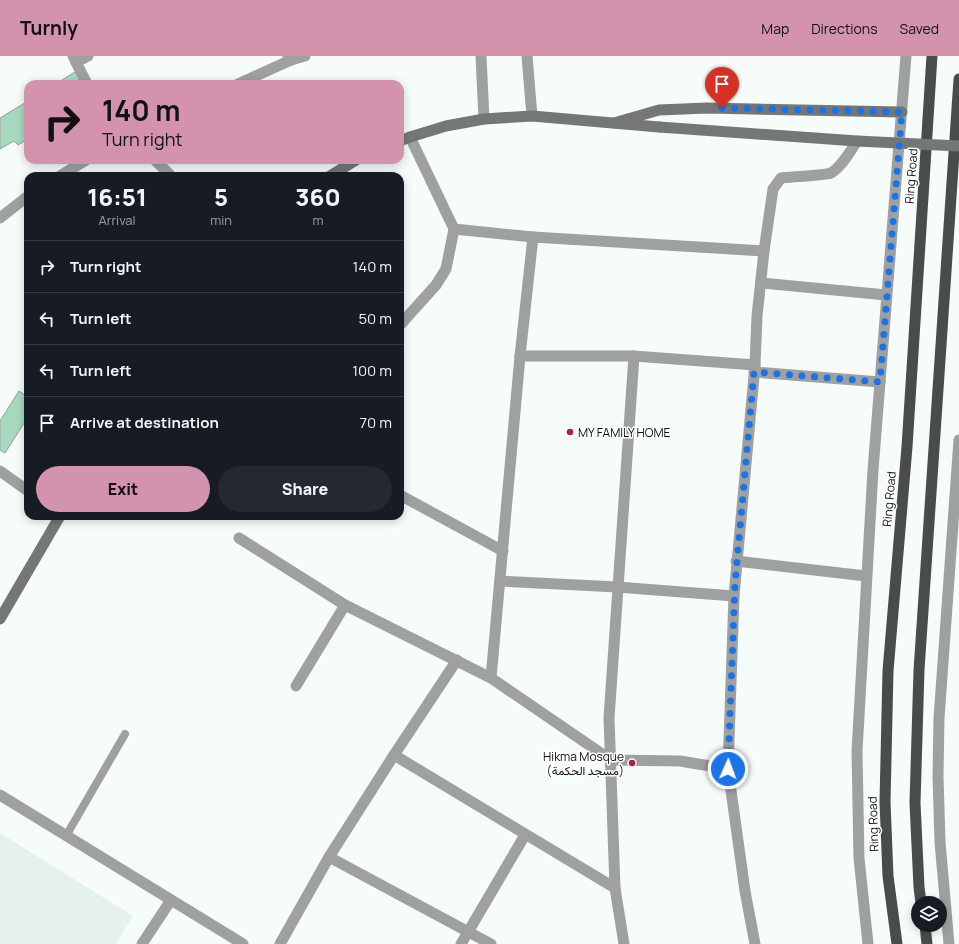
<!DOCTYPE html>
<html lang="en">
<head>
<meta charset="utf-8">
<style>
  :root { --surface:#171b24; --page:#242831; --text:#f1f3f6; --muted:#9ea1a6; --line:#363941; --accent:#d393ac }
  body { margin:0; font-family:Manrope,Vazirmatn,sans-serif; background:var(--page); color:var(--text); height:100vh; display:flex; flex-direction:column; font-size:15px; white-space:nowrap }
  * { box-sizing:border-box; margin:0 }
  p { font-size:13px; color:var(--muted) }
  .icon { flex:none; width:22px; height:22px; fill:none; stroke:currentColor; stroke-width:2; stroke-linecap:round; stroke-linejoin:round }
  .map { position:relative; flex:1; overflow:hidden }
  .details { position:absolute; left:24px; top:116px; width:380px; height:348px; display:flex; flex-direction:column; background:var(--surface); border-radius:12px; box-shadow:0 2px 10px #0003 }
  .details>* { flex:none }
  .top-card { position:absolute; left:24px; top:24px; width:380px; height:84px; border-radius:12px; box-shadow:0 2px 10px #0003; background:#d393ac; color:#111; overflow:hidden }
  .fabs { position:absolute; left:911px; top:840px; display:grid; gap:8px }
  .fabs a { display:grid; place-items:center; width:36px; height:36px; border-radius:50%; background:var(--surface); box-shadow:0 2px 10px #0003; font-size:20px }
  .pin { position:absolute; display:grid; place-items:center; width:34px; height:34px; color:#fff; margin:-41px -17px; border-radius:50% 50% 50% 0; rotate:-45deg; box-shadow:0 0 4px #0007 }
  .pin .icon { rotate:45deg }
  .me { position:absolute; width:44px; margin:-22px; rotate:2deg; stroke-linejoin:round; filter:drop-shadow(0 0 3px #0008) }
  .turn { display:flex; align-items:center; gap:14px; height:84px; padding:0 12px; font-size:18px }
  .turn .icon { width:52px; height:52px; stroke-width:2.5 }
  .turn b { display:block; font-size:28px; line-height:34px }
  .eta { display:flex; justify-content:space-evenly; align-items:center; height:68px; text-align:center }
  .eta b { font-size:24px; font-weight:800; line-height:28px }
  .cta { display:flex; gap:8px; margin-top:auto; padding:8px 12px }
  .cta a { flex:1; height:46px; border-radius:24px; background:var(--accent); color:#111; font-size:16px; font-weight:800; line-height:46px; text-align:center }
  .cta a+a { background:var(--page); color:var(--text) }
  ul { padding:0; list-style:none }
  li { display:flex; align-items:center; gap:12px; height:52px; padding:0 12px; border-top:1px solid var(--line) }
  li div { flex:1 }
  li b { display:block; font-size:15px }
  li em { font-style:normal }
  header { display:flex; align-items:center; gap:24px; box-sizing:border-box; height:56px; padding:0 20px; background:var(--accent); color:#111 }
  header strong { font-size:19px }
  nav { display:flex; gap:22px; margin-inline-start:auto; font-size:14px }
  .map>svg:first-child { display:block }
  .built { fill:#e5f2eb }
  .building { fill:#a6dabf; stroke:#989d9a }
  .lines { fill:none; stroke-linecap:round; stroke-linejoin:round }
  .service { stroke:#9fa1a0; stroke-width:8 }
  .minor { stroke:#9fa1a0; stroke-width:11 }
  .tertiary { stroke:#9fa1a0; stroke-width:11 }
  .secondary { stroke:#747775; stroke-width:11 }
  .trunk { stroke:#484d4a; stroke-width:11 }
  .secondary-bridge { stroke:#747775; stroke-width:11 }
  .route { stroke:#1a73e8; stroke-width:7; stroke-dasharray:0 12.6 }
  .poi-dot { fill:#ae1d51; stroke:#fff; stroke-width:1.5 }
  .labels { text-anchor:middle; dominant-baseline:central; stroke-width:3; stroke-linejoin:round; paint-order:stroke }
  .street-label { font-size:12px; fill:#101110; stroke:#fff }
  .poi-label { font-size:12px; fill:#101110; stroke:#fff; text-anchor:start }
</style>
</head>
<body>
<header>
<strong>Turnly</strong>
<nav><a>Map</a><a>Directions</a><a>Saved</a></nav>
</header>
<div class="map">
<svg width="959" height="888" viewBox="0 0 959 888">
  <rect width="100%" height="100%" fill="#f6fcf9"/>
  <polygon class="built" points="0,777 133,860 116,888 0,888"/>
  <g class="building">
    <polygon points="78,14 87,28 55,28 59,26"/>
    <polygon points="28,45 28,83 18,89 14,85 0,93 0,62"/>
    <polygon points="19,335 28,341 28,361 5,397 0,394 0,365"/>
  </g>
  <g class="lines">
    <polyline class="service" points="66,780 125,678"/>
    <g class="minor">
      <polyline points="73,0 87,28"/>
      <polyline points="288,0 291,4 305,0"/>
      <polyline points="481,0 484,63"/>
      <polyline points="527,0 532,60"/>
      <polyline points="76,6 88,0"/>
      <polyline points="238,28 291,4"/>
      <polyline points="155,104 171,120"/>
      <polyline points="60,120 86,104"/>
      <polyline points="0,162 28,140"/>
      <polyline points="454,173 533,181"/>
      <polyline points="761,227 886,239"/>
      <polyline points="400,269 436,229 446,213 454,173 410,81"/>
      <polyline points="520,300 533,181 764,195"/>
      <polyline points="754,316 880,326"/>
      <polyline points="0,415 28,435"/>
      <polyline points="400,439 503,495"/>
      <polyline points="239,482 345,549 491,622"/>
      <polyline points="736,505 866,520"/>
      <polyline points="500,525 617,531 734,540"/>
      <polyline points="296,630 345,549"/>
      <polyline points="394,699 615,832"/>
      <polyline points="728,713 680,705 611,704 491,622 520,300 634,300 755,309"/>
      <polyline points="0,739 243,888"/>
      <polyline points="329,801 491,888"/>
      <polyline points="142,888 171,844"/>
      <polyline points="280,888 329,801 394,699 457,604"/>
      <polyline points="461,888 525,779"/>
      <polyline points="624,888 615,832 609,662 634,300"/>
      <path d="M755,888L745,835L728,713L734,540L755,309L757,260L764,195L773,133L781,122C790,121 827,119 831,117C842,110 850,96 857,85"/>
    </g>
    <g class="tertiary">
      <polyline points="868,888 859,802 857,695 873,414 906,0"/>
      <polyline points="949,888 940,786 938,720 939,662 959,384"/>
    </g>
    <g class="secondary">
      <polyline points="614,67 659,54 707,52 902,56"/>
      <polyline points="400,85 410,81 446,70 484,63 532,60 659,71"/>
      <polyline points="330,120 356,104"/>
      <polyline points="0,563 60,460"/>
    </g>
    <g class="trunk">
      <polyline points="921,847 919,831 915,747 919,614 959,23"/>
      <polyline points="925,869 927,888"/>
      <polyline points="897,888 888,820 885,746 888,615 907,391 932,0"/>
    </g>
    <polyline class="secondary-bridge" points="659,71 857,85 959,90"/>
  </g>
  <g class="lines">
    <polyline class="route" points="722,52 902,56 880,326 754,316 735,528 728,713"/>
  </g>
  <g class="poi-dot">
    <circle cx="570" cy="376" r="4"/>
    <circle cx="632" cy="707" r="4"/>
  </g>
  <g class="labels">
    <g class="street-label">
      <text transform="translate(911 120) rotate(-86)">Ring Road</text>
      <text transform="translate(889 443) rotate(-85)">Ring Road</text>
      <text transform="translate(873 768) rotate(-92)">Ring Road</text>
    </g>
    <g class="poi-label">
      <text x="578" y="376">MY FAMILY HOME</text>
      <text x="624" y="700" text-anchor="end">Hikma Mosque<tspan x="624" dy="14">(مسجد الحكمة)</tspan></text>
    </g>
  </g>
</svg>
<div class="fabs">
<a><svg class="icon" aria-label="layers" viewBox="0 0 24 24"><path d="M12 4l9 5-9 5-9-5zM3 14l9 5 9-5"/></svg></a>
</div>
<div class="pin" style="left:722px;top:52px;background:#d93025"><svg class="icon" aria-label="arrive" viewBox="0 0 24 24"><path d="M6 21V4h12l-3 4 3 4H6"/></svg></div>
<svg class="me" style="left:728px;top:713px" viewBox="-20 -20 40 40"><circle r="17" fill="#1a73e8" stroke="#fff" stroke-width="3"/><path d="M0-11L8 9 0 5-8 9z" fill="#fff"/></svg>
<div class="top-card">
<div class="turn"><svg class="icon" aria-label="right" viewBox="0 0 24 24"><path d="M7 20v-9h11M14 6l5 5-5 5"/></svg><div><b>140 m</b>Turn right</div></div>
</div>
<section class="details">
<div class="eta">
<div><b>16:51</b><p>Arrival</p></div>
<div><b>5</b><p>min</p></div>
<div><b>360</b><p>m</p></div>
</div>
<ul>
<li><svg class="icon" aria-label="right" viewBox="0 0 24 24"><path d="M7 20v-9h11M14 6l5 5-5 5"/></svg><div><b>Turn right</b></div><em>140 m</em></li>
<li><svg class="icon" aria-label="left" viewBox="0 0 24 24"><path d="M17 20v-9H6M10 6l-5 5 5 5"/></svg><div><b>Turn left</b></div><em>50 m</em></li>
<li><svg class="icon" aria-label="left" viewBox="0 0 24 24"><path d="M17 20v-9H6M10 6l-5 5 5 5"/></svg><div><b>Turn left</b></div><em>100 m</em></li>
<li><svg class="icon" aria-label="arrive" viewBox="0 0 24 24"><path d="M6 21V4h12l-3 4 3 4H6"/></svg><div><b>Arrive at destination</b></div><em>70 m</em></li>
</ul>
<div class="cta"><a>Exit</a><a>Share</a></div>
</section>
</div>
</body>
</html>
